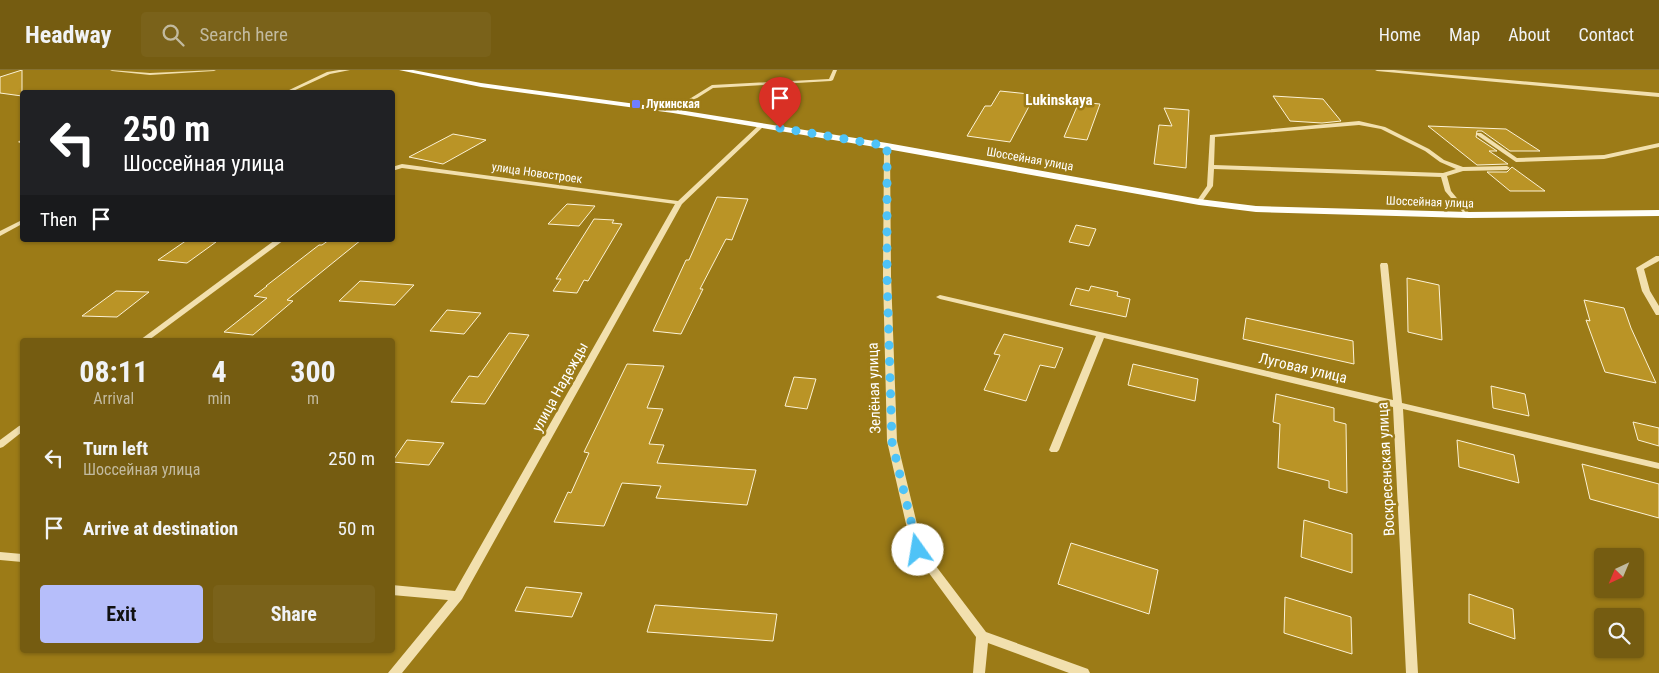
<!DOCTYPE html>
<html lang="en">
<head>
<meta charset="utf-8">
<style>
  :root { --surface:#755c11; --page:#7a621a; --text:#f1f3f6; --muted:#c2ba9f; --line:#867131; --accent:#b6befa }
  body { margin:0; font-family:"Roboto Condensed",sans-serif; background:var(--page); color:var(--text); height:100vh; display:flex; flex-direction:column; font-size:19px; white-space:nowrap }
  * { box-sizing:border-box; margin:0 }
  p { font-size:16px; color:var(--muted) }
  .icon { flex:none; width:28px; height:28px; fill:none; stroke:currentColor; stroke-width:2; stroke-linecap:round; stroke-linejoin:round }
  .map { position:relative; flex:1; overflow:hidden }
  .details { position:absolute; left:20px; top:268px; width:375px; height:315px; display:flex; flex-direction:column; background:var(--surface); border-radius:5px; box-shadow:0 1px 4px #0004 }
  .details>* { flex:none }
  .hud { position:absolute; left:20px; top:20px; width:375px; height:152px; border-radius:5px; box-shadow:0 1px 4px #0004; background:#202124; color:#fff; overflow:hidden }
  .needle { width:32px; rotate:224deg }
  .controls { position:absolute; left:1594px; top:478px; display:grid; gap:10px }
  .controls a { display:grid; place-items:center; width:50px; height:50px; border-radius:5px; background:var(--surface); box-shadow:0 1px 4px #0004; font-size:25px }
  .pin { position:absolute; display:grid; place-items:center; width:42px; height:42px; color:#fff; margin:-51px -21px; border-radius:50% 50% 50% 0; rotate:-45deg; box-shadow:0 0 5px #0007 }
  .pin .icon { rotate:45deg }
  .me { position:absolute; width:55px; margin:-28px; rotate:347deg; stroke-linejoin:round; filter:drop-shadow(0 0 4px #0008) }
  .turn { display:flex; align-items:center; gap:18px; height:105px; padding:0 20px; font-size:22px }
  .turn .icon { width:65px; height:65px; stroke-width:2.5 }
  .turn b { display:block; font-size:35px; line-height:42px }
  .then { display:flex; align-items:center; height:48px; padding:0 20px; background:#0003; gap:10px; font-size:19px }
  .eta { display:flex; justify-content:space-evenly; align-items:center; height:85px; text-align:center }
  .eta b { font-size:30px; font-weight:700; line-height:35px }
  .primary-button { display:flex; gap:10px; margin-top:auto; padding:10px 20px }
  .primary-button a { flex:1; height:58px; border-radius:5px; background:var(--accent); color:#111; font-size:20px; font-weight:700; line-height:58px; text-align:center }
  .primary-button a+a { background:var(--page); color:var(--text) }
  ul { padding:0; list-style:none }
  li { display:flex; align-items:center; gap:15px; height:70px; padding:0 20px }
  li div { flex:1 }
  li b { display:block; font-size:19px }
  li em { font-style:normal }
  header { display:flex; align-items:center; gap:30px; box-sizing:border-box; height:70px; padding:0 25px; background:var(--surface); border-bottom:1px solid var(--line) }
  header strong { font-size:24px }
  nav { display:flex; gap:28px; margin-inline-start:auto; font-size:18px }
  .search { width:350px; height:45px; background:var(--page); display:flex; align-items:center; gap:12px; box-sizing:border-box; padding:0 18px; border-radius:5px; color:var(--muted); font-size:19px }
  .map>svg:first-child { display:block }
  .building { fill:#ba9426; stroke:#fcf2d6 }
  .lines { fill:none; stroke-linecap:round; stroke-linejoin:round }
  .minor { fill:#f2e0ae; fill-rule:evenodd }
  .major { fill:#fffef9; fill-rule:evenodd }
  .route { stroke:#4fc3f7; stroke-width:9; stroke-dasharray:0 16.2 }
  .poi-dot { fill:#6f7eff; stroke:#9c7b17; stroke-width:2 }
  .labels { text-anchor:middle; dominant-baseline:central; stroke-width:5; stroke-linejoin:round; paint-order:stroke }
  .far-poi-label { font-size:12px; font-weight:bold; fill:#fff; stroke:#9c7b17; text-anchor:start }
  .far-street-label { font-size:12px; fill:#fff; stroke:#9c7b17 }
  .far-quarter-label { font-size:15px; font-weight:bold; fill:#fff; stroke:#9c7b17 }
  .street-label { font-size:15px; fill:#fff; stroke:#9c7b17 }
</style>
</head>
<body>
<header>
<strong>Headway</strong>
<div class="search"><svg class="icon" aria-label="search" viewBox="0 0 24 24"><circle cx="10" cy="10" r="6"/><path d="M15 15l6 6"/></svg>Search here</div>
<nav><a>Home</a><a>Map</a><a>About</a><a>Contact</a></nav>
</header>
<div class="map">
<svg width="1659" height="603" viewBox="0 0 1659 603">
  <rect width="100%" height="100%" fill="#9c7b17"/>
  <g class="building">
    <polygon points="22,0 22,26 0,23 0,7"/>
    <polygon points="1000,21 1029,24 1028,26 1034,27 1010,72 967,66 985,36 991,36"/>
    <polygon points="1273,26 1323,29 1341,51 1322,53 1290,51"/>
    <polygon points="1079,32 1100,34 1087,70 1064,67"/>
    <polygon points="1164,38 1189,40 1186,98 1154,94 1159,55 1172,56"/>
    <polygon points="1428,56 1506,59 1540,81 1510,81 1482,61 1477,61 1476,67 1497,81 1489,81 1508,94 1477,95"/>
    <polygon points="453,64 486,70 443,94 409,87"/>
    <polygon points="1512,97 1545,121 1510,121 1487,102 1507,102"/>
    <polygon points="717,127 748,129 732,170 726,169 700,219 703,219 681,264 653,261 686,190 689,190"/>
    <polygon points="567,134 595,136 579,156 548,154"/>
    <polygon points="594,149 614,150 612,153 622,154 588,211 584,210 577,223 553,221 561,209 556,209"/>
    <polygon points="1076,155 1096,159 1089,176 1069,172"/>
    <polygon points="187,170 216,172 187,193 158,190"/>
    <polygon points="329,170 361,170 287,230 293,231 253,265 224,262 267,228 254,226 267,216 266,216 319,175 322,175"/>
    <polygon points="1407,208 1439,215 1442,270 1408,262"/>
    <polygon points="360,211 414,215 395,235 339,231"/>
    <polygon points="1091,216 1118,222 1117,226 1130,229 1126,247 1070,235 1076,218 1089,221"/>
    <polygon points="116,221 149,222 117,247 82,246"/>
    <polygon points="1584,230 1624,238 1631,258 1656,313 1605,302 1586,250 1590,251"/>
    <polygon points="447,240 481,243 464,264 430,261"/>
    <polygon points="1246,248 1353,271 1354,294 1243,269"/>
    <polygon points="509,263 529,265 485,334 451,332 469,306 478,307"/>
    <polygon points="1004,264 1063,278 1055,298 1040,295 1026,331 984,320 1000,285 994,284"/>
    <polygon points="627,294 664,296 647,338 663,339 649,374 664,375 657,393 756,400 747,435 656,428 661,416 622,413 604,456 554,452 568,422 571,423 589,383 584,382"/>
    <polygon points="1133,294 1198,309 1195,331 1128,315"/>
    <polygon points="794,307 816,309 807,339 785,336"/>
    <polygon points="1491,316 1525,324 1529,346 1493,338"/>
    <polygon points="1276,324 1334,338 1334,351 1346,354 1347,423 1329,418 1329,411 1278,398 1280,354 1273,352"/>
    <polygon points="1633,352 1659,358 1659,376 1638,370"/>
    <polygon points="407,370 444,373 429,395 392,392"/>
    <polygon points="1457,370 1514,385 1519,413 1459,397"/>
    <polygon points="1582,394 1659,414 1659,448 1590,429"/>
    <polygon points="1304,450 1352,464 1352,503 1301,487"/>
    <polygon points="1071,473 1158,500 1149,544 1058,514"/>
    <polygon points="526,517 582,523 572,547 515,541"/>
    <polygon points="1469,524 1513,539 1515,569 1469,553"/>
    <polygon points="1285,527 1351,547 1352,584 1284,563"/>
    <polygon points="655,535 777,544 773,571 647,562"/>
  </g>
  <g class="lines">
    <g class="minor">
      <polygon points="110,0 150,3 216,0 214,1 150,5 112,1"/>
      <polygon points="339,0 350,0 330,4 291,22 285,22 327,2"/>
      <polygon points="833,0 837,0 833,10 831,11 713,18 675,42 670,41 712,15 829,9"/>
      <polygon points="1375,0 1394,0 1659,23 1659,27 1377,1"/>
      <path d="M1359,51L1385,57L1429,79L1444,90L1463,97L1507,96L1510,98L1507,100L1463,101L1447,106L1451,121L1471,145L1468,147L1466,146L1445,121L1441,107L1214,99L1213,116L1201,133H1197L1196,132L1207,116L1210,65ZM1359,55L1381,59L1425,81L1440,92L1456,99L1443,103L1214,95L1215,67Z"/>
      <polygon points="760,54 765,55 682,134 462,529 402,603 388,603 448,530 392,525 392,515 455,521 675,134 402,98 392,101 392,97 402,94 678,131"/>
      <polygon points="1477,63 1481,63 1517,88 1604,85 1659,73 1659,77 1604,89 1516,92 1477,65"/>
      <polygon points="22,70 22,74 18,72 19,71"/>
      <polygon points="887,74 890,76 891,206 897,371 923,479 986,562 1088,599 1090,603 1069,603 988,573 985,603 973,603 976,567 912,480 887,371 883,206 884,76"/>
      <polygon points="22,150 22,154 0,166 0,161"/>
      <polygon points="275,170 284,170 149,270 140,270"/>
      <polygon points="1656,186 1659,186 1659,191 1644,199 1650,221 1659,236 1659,245 1656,245 1642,221 1636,198"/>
      <polygon points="1381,193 1387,193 1388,195 1402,333 1659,393 1659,399 1403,339 1418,603 1406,603 1393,337 1104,268 1059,380 1057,382 1051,382 1049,380 1096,266 940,229 936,227 940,225 1393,330 1380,195"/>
      <polygon points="22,355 22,362 3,377 0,378 0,370 19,356"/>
      <polygon points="0,482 22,484 22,492 0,490"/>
    </g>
    <polygon class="major" points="399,0 413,0 481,13 673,39 887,73 1199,129 1256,136 1468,142 1659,140 1659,146 1468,148 1256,142 1199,135 887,79 673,43 481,17"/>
  </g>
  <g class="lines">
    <polyline class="route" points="780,58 887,76 887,206 892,372 918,480"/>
  </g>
  <rect class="poi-dot" x="631" y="29" width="10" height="10" rx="2.5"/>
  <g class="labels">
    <g class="far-poi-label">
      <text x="646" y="34">Лукинская</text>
    </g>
    <g class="far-street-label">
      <text transform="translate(1030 89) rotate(10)">Шоссейная улица</text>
      <text transform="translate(537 103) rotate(8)">улица Новостроек</text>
      <text transform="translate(1430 132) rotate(2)">Шоссейная улица</text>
    </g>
    <g class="far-quarter-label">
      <text x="1059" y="30">Lukinskaya</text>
    </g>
    <g class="street-label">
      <text transform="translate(1303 298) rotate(13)">Луговая улица</text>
      <text transform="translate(560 317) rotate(-61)">улица Надежды</text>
      <text transform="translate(874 318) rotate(-92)">Зелёная улица</text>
      <text transform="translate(1386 399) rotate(-93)">Воскресенская улица</text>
    </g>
  </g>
</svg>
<div class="controls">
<a><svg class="needle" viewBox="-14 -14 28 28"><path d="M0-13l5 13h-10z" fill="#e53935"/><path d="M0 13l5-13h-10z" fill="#c2ba9f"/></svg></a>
<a><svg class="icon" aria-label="search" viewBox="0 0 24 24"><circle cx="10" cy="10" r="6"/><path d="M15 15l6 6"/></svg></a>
</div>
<div class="pin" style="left:780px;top:58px;background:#d93025"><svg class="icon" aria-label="arrive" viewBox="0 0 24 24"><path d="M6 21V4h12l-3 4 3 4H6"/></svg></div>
<svg class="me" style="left:918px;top:480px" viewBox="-20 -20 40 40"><circle r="19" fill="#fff"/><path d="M0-13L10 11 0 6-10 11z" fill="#4fc3f7"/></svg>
<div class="hud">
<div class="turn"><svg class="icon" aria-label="left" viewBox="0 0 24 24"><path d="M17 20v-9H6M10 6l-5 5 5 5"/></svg><div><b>250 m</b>Шоссейная улица</div></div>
<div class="then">Then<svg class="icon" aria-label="arrive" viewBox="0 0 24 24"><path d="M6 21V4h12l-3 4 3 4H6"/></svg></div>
</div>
<section class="details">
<div class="eta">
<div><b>08:11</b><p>Arrival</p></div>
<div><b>4</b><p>min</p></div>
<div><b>300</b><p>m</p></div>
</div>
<ul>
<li><svg class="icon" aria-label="left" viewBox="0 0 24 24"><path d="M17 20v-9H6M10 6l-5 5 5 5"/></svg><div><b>Turn left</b><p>Шоссейная улица</p></div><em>250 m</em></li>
<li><svg class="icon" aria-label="arrive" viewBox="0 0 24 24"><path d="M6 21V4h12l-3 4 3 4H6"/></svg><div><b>Arrive at destination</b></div><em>50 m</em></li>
</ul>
<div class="primary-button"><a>Exit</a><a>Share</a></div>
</section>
</div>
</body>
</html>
